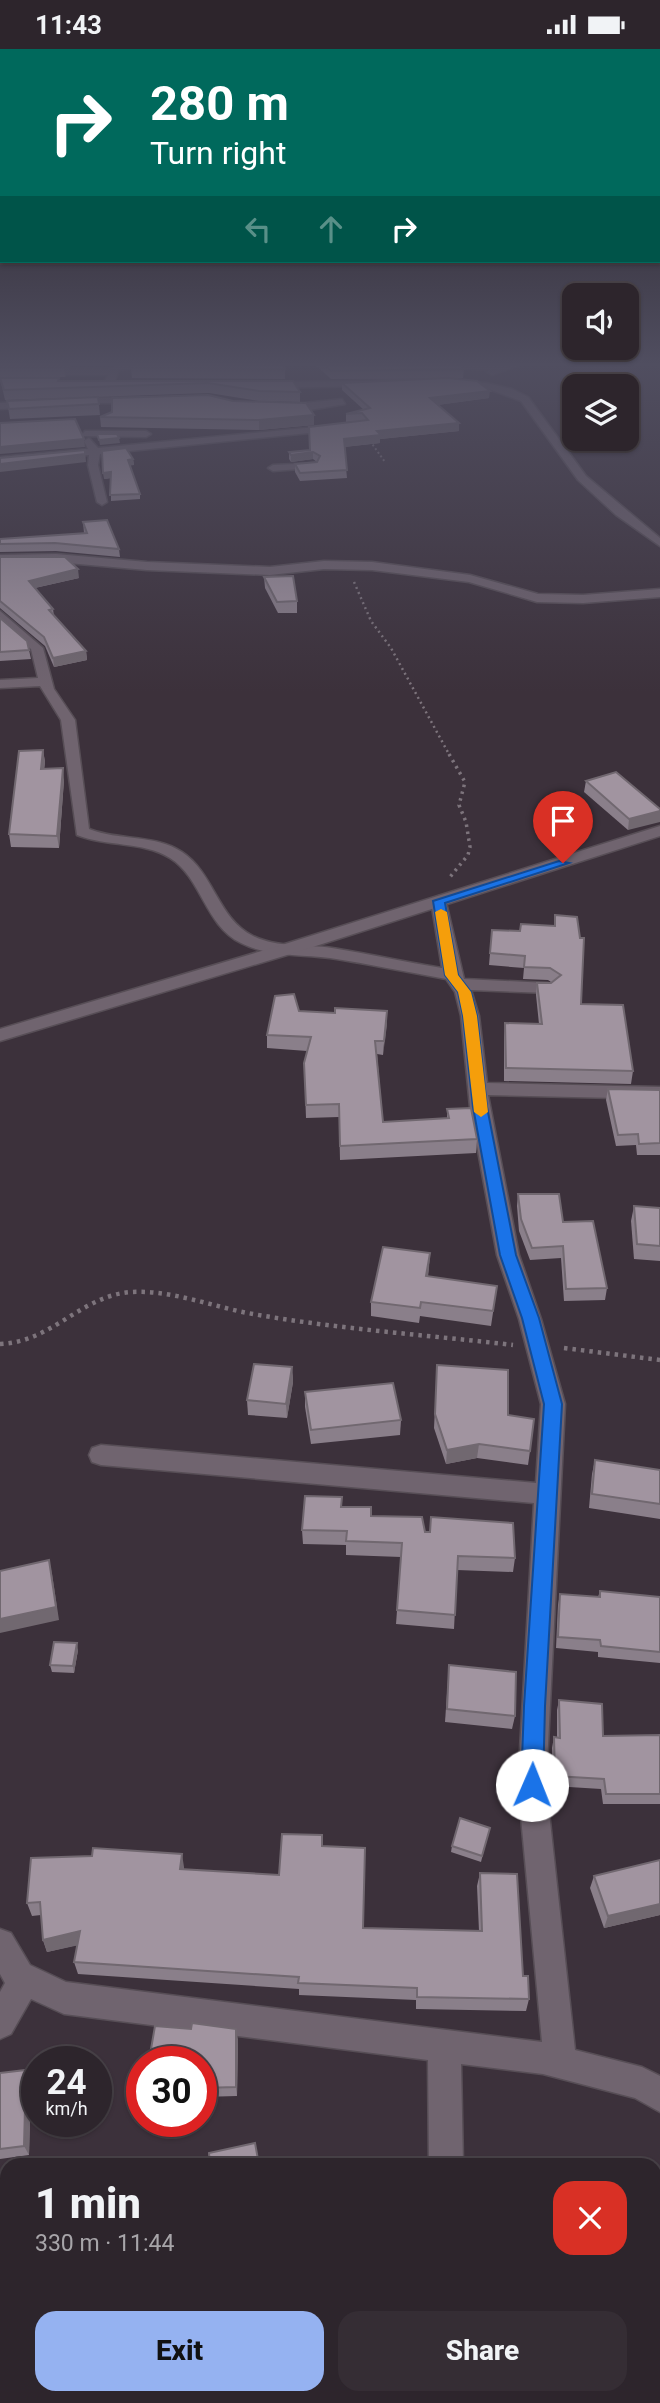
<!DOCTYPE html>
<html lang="en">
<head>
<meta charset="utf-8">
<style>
  :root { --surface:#2d252c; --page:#352d34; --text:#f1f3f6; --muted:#a7a5a9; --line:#484248; --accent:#95b2f1 }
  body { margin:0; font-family:Roboto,sans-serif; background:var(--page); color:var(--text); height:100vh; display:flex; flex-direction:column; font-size:26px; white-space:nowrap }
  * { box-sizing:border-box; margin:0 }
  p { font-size:23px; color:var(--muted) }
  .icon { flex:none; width:38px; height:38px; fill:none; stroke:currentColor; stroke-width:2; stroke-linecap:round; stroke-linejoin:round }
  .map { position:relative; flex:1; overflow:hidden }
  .sheet { position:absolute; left:0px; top:2109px; width:662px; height:247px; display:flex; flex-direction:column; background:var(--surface); border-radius:21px 21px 0 0; box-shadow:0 2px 5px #0004,0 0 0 2px var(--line) }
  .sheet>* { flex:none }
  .banner { position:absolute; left:0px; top:0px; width:662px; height:214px; box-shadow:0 2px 5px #0004,0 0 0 2px var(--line); background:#00695c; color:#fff; overflow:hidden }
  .controls { position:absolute; left:562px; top:234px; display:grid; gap:14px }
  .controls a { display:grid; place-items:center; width:77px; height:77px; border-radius:14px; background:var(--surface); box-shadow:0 2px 5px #0004,0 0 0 2px var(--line); font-size:35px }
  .speed { position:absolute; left:21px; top:1997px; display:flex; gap:14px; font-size:35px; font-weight:700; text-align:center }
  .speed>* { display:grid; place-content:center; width:91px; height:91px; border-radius:50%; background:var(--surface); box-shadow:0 2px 5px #0004,0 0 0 2px var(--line); line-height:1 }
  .speed small { font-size:18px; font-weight:400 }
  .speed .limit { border:10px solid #d22; background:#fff; color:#111 }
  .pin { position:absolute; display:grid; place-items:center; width:60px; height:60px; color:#fff; margin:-72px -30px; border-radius:50% 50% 50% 0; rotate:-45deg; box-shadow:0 0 7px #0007 }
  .pin .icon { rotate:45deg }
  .me { position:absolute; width:77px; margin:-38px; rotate:1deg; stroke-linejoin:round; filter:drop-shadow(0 0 5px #0008) }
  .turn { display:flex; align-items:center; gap:24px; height:147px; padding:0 35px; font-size:32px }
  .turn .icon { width:91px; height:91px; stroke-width:2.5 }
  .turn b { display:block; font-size:49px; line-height:60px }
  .lanes { display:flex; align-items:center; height:66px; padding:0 35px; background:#0003; justify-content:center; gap:35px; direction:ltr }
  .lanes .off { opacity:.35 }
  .round { display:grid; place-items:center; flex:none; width:74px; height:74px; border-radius:21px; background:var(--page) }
  .head { display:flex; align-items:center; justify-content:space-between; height:119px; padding:0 35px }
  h1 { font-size:42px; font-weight:800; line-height:52px }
  .action { display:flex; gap:14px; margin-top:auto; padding:14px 35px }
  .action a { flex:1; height:80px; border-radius:21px; background:var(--accent); color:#111; font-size:28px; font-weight:800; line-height:80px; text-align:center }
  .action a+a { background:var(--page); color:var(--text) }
  .status { display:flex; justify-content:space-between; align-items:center; height:49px; padding:0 35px; background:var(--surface); direction:ltr }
  .status svg { height:19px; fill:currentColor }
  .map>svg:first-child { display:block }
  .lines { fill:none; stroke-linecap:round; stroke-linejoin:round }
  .minor-casing { stroke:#574e56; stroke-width:3 }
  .tertiary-casing { stroke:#574e56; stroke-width:3 }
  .path-far3 { stroke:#7d747c; stroke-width:2; stroke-dasharray:2 2.5; stroke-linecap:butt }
  .path-far2 { stroke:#7d747c; stroke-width:2.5; stroke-dasharray:2 3.5; stroke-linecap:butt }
  .path-far1 { stroke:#7d747c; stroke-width:3.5; stroke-dasharray:2.5 4.5; stroke-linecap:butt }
  .path { stroke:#7d747c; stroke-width:4.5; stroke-dasharray:3.5 5; stroke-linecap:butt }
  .minor { fill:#70646f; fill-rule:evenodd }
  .tertiary { fill:#70646f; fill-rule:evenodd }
  .wall { fill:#8a7f8a }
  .shaded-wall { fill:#716870 }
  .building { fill:#a194a0; stroke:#716870; stroke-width:2 }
  .route { fill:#1a73e8; stroke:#114b97; stroke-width:2 }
  .slow { fill:#f59e0b }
</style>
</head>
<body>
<div class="status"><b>11:43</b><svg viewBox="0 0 49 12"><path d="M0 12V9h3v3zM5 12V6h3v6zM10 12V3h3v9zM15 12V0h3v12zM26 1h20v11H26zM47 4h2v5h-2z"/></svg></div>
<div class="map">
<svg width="660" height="2354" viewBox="0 0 660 2354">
  <rect width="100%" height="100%" fill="#3c313b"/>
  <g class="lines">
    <defs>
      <g id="minor">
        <polygon points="125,313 166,315 119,321 114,334 109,337 104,334 108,326 0,326 0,320 110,320"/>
        <polygon points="427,313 504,316 528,313 492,326 487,323 489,321 430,318"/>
        <polygon points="353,324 425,327 430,330 425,333 350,329"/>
        <polygon points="454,331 486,334 512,340 528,348 586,427 660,489 660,497 616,466 578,431 521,352 486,339 451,336"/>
        <polygon points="369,332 372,337 268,339 263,336 268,333"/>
        <polygon points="70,349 139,348 144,351 139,354 67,354"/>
        <polygon points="342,350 345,355 310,361 277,357"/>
        <polygon points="37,353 34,358 0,360 0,354"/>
        <polygon points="336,376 339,381 100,405 98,416 107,453 102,456 97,453 88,416 89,406 0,414 0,408 88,400 84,392 89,389 98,399"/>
        <polygon points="85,382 146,382 151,385 146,388 81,387"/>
        <polygon points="317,414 318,416 313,419 273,422 268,419 273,416"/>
        <polygon points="56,505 147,513 270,518 324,512 372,513 470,526 538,545 583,546 660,540 660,548 583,554 537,553 469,533 372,521 324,520 270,526 147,521 56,513 0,514 0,506"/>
        <path d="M0,562L43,599L54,640L75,671L89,780C119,792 155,785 182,803C214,824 218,870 253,887C277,899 306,895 332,899C369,905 405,913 442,919L431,852L439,847L445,849L464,930L548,934L557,939L548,944L471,941L479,967L487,1034L660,1038V1050L488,1046L519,1206L541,1270L565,1355L546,1736L575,2001L642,2018L660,2027V2063L635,2049L543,2025L461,2015L463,2116H429L428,2011L64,1965L31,1950L11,1985L0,1990V1943L5,1934L0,1925V1880L11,1884L30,1916L66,1933L542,1993L518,1736L534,1454L101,1416L92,1413L89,1406L92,1399L101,1396L536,1434L541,1355L519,1270L497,1206L470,1058L461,967L455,943L446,930C407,923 369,915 330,909C301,905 268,908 241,894C205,877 202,829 170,809C143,792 106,798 77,786L61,671L40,637L0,639V631L38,629L31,600L0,573Z"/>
      </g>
      <polygon id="tertiary" points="660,777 660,787 297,903 0,992 0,980 285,895"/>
    </defs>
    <use href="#minor" class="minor-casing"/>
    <use href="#tertiary" class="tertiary-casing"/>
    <polyline class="path-far3" points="370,392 385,413"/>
    <polyline class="path-far2" points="354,533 371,572 391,599 450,707"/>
    <polyline class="path-far1" points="449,705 465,733 459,756 466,773 470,798 468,806 450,828"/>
    <g class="path">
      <path d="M0,1295C53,1293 81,1246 132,1243C173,1241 213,1258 253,1265C338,1280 427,1286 513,1296"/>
      <polyline points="564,1299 660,1311"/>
    </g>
    <use href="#minor" class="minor"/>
    <use href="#tertiary" class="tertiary"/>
  </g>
  <g class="wall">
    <polygon points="0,313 72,313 65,328 0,328"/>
    <polygon points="312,313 363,313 464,320 463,329 331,330"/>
    <polygon points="131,319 285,320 285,330 132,329"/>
    <polygon points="0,329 59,329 59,332 293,332 300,343 300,353 259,352 209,344 5,351"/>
    <polygon points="342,334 489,349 437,356 459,382 380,390 380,394 344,398 347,429 300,432 295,423 295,415 317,413 313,410 291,413 289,410 289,403 310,401 361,372 346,373 346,365 364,361 342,341"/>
    <polygon points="98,348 100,366 10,370 7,352"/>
    <polygon points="112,349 314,376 259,381 101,378 100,368 112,363"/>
    <polygon points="133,410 134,416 130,416 140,445 140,450 111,452 111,429 104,430"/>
    <polygon points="83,473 119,500 120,508 56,502 0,503 0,490 84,484"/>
    <polygon points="0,508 79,529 35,539 53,560 54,567 86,602 87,611 54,618 45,597 0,559"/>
    <polygon points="264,528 297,552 297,564 278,564 265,539"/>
    <polygon points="0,569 29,601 31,610 0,612"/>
    <polygon points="43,701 45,713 44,720 64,731 59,799 11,798 9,785"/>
    <polygon points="586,732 660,760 628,781 584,743"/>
    <polygon points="555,866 581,955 633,1022 631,1035 504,1032 504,987 505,974 539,975 536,946 537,934 551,933 548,931 523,930 524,919 489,916 492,881 520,882 554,877"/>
    <polygon points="299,962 335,964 387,962 383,1006 377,1005 383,1073 447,1070 447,1060 477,1090 476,1104 340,1111 339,1068 306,1069 304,1014 307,1002 267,999 267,986"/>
    <polygon points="608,1040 660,1041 660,1106 637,1106 636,1096 616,1097 606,1051"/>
    <polygon points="518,1145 563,1173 607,1239 605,1251 564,1252 561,1209 530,1211 519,1182 517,1157"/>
    <polygon points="634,1157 660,1159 660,1212 634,1210 631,1172"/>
    <polygon points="430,1204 428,1228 497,1237 491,1277 420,1267 419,1274 371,1267 371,1253"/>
    <polygon points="437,1316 508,1366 530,1402 528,1416 477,1409 446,1415 434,1379"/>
    <polygon points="292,1318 293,1333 287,1369 248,1366 247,1351"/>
    <polygon points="305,1343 401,1371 400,1386 311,1395 305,1358"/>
    <polygon points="595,1411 660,1421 660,1470 589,1459 592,1425"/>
    <polygon points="341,1458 425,1483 430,1483 431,1468 515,1509 513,1523 457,1521 454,1580 396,1575 401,1508 346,1506 346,1496 303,1495 302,1481"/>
    <polygon points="600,1542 660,1548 660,1614 598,1608 598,1603 556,1599 558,1556 560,1545 598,1548"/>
    <polygon points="78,1601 74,1624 52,1623 50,1616"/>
    <polygon points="449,1616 515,1667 512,1680 445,1673"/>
    <polygon points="559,1651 603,1687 660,1686 660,1755 603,1755 601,1740 553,1737 552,1699 554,1688 557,1689 557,1661"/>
    <polygon points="488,1785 481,1813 451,1803 452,1797"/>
    <polygon points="322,1797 363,1879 479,1882 477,1837 480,1824 523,1927 529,1950 526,1962 416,1960 416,1951 299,1946 299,1940 78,1925 74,1913 77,1896 47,1903 43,1891 41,1866 32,1867 27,1854 184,1818 184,1820 279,1826"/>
    <polygon points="660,1811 660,1866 604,1879 590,1839 594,1827"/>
    <polygon points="238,1990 237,2047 201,2048 201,2012 154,2009 151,2000"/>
    <polygon points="0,2024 31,2031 29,2106 0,2110"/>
    <polygon points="654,2142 660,2142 660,2207 654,2208"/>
  </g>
  <g class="shaded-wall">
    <polygon points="66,313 72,313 65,328 64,318"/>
    <polygon points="490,342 489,349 430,357 430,349"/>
    <polygon points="314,366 314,376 259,381 259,371"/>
    <polygon points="459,374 459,382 380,390 380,394 344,398 344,390 377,382"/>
    <polygon points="119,389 120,394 100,396 99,391"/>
    <polygon points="84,390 85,398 0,405 0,398"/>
    <polygon points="85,401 86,413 0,423 0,415"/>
    <polygon points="313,403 313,410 291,413 291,406"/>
    <polygon points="133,410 134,416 128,417 128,411"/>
    <polygon points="111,423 111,429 104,430 103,424"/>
    <polygon points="78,520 79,529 30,540 29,532"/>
    <polygon points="86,602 87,611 54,618 53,609"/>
    <polygon points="43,701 45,713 43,732 41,720"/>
    <polygon points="63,719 64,731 59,799 57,787"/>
    <polygon points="660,762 660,773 628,781 629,770"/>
    <polygon points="387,962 387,976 383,1006 384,992"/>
    <polygon points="430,1204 429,1219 425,1242 426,1227"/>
    <polygon points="292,1318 293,1333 287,1369 286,1355"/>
    <polygon points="479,1395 477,1409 446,1415 447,1401"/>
    <polygon points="49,1511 52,1525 59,1571 0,1584 0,1570"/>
    <polygon points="77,1594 78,1601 74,1624 73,1617"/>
    <polygon points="182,1805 184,1818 182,1833 180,1820"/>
    <polygon points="660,1855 660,1866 604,1879 608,1867"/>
    <polygon points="80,1882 84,1895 47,1903 43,1891"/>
    <polygon points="236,1980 238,1990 237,2047 236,2038"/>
    <polygon points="26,2021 31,2031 29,2106 24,2097"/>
    <polygon points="22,2348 27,2348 28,2354 23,2354"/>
  </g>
  <g class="building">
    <polygon points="0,313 66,313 64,318 0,318"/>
    <polygon points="133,313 281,313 285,320 131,319"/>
    <polygon points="322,313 455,313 464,320 331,322"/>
    <polygon points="0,329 59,329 58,332 293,332 300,343 259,342 208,334 4,341"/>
    <polygon points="448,329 477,332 490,342 430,349 459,374 377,382 381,386 344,390 347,421 300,424 295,415 317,413 320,407 313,403 291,406 289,403 310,401 309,378 368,371 362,364 346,365 370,359 342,334"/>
    <polygon points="208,346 233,352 306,354 314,366 259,371 100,368 112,363 112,349"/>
    <polygon points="98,348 99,355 9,360 7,352"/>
    <polygon points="75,370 84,390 0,398 0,374"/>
    <polygon points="97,385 117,385 119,389 99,391"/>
    <polygon points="126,399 133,410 128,411 140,445 110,446 111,423 103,424 102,402"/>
    <polygon points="85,401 85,405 0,415 0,409"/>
    <polygon points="107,471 119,500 55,494 0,495 0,490 87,484 83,473"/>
    <polygon points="0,508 65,508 78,520 29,532 53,560 49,561 86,602 53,609 44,588 0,552"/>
    <polygon points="293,527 297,552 277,553 264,528"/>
    <polygon points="0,569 27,592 29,601 0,603"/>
    <polygon points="43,701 41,720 63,719 57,787 9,785 19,702"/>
    <polygon points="616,723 660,760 660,762 629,770 586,732"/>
    <polygon points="555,866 577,868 580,889 584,889 581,955 623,956 633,1022 506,1019 505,974 542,975 537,934 551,934 561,926 550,919 524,918 525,907 490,904 492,881 520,882 521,875 555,877"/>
    <polygon points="294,945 299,962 335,964 335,959 387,962 384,992 375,992 383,1073 449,1069 447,1060 471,1059 477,1090 340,1097 339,1055 306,1056 304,1014 311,988 267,986 275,947"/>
    <polygon points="608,1040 660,1041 660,1094 639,1095 638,1085 618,1086"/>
    <polygon points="518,1145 559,1145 563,1173 593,1172 607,1239 566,1240 563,1197 532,1199 521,1170"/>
    <polygon points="634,1157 660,1159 660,1197 637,1195"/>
    <polygon points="383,1198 430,1204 426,1227 497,1237 493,1262 421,1253 420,1259 371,1253"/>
    <polygon points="254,1315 292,1318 286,1355 247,1351"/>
    <polygon points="437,1316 508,1321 508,1366 534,1370 530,1402 479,1395 447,1401 435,1365"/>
    <polygon points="393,1334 401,1371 311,1381 305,1343"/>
    <polygon points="595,1411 660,1421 660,1455 592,1445"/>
    <polygon points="305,1447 342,1448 341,1458 371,1458 371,1467 422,1468 425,1483 430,1483 431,1468 513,1474 515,1509 458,1507 455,1566 397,1561 402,1494 346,1492 347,1482 302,1481"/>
    <polygon points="49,1511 56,1558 0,1570 0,1522"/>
    <polygon points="600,1542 660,1548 660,1603 601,1597 600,1591 558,1588 560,1545 600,1548"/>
    <polygon points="54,1593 77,1594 73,1617 50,1616"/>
    <polygon points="449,1616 516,1623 515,1667 447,1660"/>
    <polygon points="559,1651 602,1655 603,1687 660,1686 660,1745 606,1745 604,1730 555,1727 554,1688 560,1689"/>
    <polygon points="460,1769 490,1779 482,1807 452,1797"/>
    <polygon points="282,1785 322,1786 322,1797 365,1799 363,1879 482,1882 480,1824 517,1825 523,1927 528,1927 529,1950 417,1948 417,1939 298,1934 299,1928 74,1913 80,1882 43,1891 40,1853 27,1854 31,1809 92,1807 93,1799 182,1805 180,1820 279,1826"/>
    <polygon points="660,1811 660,1855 608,1867 594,1827"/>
    <polygon points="192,1974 236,1980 236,2038 201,2039 201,2012 190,2012 190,2003 151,2000 155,1977 191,1980"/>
    <polygon points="26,2021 24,2097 0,2100 0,2024"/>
    <polygon points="255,2094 259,2116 210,2116 209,2104"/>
    <polygon points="154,2109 154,2116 97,2116"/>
    <polygon points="308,2110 374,2116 307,2116"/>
    <polygon points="654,2142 660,2142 660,2201 654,2202"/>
    <polygon points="7,2340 7,2348 22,2348 23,2354 0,2354 0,2343"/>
    <rect x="73" y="2348" width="57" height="6"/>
  </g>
  <linearGradient id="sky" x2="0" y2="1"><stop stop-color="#211b20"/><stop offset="0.49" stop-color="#504e60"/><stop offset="1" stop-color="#504e60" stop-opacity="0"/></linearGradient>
  <rect width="660" height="643" fill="url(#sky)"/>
  <polygon class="route" points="559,812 569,814 445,854 458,926 471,943 477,967 487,1058 516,1206 539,1269 562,1355 545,1657 543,1736 540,1743 532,1746 525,1743 521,1736 524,1657 544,1355 522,1269 500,1206 473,1058 463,967 458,943 445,926 433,852"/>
  <polygon class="slow" points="441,860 447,863 458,926 471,943 477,967 488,1063 481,1068 474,1063 463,967 458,943 445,926 435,863"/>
</svg>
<div class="controls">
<a><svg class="icon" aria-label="sound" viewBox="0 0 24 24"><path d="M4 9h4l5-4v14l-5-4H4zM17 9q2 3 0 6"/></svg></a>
<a><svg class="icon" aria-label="layers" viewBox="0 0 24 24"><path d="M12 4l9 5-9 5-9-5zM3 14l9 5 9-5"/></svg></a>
</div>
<div class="speed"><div>24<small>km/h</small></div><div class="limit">30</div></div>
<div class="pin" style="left:563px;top:814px;background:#d93025"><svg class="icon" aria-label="arrive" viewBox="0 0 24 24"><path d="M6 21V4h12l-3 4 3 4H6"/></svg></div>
<svg class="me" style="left:532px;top:1736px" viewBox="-20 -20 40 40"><circle r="19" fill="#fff"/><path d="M0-13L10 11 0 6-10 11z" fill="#1a73e8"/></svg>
<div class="banner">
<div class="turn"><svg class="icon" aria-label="right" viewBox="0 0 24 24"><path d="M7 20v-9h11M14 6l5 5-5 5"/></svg><div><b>280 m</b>Turn right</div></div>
<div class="lanes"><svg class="icon off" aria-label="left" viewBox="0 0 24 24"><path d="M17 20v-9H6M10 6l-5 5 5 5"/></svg><svg class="icon off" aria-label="ahead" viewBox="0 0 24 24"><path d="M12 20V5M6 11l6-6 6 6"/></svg><svg class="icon" aria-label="right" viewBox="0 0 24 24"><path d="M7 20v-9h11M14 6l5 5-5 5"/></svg></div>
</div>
<section class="sheet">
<div class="head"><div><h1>1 min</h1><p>330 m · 11:44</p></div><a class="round" style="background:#d93025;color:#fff"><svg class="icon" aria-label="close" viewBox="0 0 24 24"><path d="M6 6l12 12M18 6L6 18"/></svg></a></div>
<div class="action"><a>Exit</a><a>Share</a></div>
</section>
</div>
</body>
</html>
